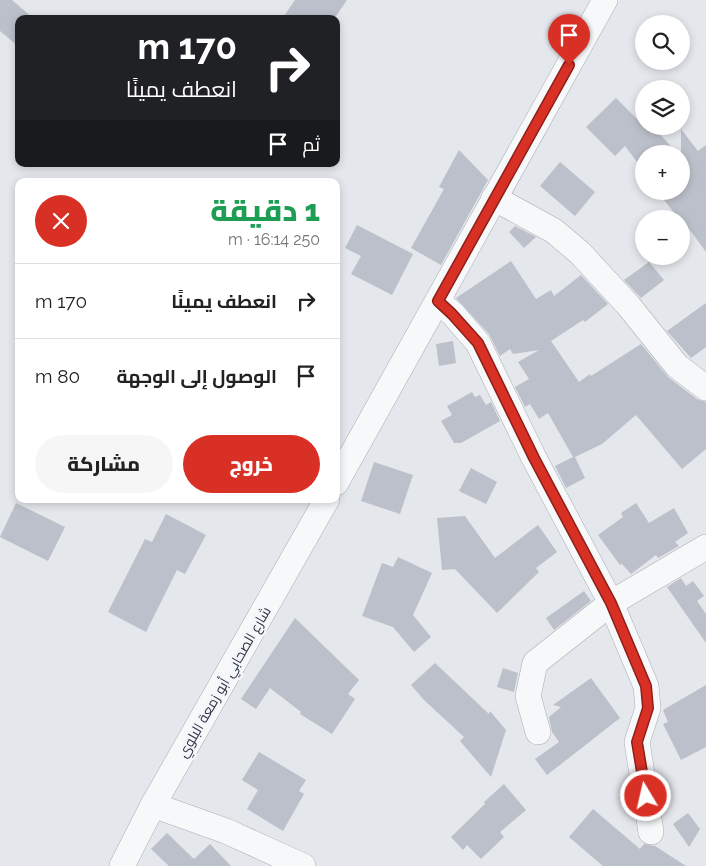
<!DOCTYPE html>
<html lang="ar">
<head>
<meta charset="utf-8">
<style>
  :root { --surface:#fff; --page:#f6f6f6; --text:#222; --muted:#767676; --line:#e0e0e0; --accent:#d93025 }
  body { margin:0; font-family:Raleway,Cairo,sans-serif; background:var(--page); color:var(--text); direction:rtl; height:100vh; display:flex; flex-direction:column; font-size:19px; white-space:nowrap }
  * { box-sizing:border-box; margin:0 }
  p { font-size:16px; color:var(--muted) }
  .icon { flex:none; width:28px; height:28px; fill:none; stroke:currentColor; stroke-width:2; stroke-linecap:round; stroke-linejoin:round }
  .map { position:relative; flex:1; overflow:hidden; direction:ltr }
  .side { position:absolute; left:15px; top:178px; width:325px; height:325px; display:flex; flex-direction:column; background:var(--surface); border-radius:10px; box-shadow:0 2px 8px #0003; direction:rtl }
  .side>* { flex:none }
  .top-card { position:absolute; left:15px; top:15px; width:325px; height:152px; border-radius:10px; box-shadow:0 2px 8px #0003; direction:rtl; background:#202124; color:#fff; overflow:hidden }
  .buttons { position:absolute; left:635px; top:15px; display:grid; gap:10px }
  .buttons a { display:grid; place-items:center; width:55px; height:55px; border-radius:50%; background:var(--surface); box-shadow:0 2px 8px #0003; font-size:25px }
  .pin { position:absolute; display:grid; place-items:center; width:42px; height:42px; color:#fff; margin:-51px -21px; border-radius:50% 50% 50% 0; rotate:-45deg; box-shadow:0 0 5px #0007 }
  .pin .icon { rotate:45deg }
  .me { position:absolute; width:55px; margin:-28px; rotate:351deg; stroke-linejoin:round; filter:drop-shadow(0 0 4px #0008) }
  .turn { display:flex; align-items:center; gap:18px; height:105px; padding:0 20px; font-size:22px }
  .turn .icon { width:65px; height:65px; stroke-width:2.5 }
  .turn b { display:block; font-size:35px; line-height:42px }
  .then { display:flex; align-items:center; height:48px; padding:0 20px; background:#0003; gap:10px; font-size:19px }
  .round { display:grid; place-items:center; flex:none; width:52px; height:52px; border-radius:26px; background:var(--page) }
  .head { display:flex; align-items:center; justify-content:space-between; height:85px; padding:0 20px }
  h1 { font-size:30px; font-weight:800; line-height:38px; color:#1e9e55 }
  .action { display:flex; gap:10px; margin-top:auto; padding:10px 20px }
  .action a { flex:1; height:58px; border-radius:30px; background:var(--accent); color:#fff; font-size:20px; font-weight:800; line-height:58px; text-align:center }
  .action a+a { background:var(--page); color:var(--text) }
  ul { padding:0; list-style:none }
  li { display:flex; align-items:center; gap:15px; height:75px; padding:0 20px; border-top:1px solid var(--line) }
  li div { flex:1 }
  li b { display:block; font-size:19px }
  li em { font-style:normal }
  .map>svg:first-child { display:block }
  .building { fill:#bbc0ca }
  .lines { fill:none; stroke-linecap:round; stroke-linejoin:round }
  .street-casing { stroke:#a9aeb7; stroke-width:26 }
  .street { stroke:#f7f8fa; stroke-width:25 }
  .route-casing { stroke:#8d1f18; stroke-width:12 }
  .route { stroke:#d93025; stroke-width:9 }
  .labels { text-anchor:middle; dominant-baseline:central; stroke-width:5; stroke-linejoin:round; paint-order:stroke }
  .street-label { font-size:14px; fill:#2b3445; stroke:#f4f6f9 }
</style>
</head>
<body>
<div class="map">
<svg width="706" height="866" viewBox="0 0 706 866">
  <rect width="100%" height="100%" fill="#e4e7ec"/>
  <g class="building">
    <polygon points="0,0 12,0 34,19 19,19 19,47 0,31"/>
    <polygon points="295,0 347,0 334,19 282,19"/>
    <polygon points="616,98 640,122 643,120 644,126 647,126 651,132 655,129 678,154 644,154 644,171 625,146 615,156 586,127"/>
    <polygon points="681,129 698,151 706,145 706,252 682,219 679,219 657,191 681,191"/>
    <polygon points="459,150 488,180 441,265 411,248 444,189 439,187"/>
    <polygon points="560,162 595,192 575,216 540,186"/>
    <polygon points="357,225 413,254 392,295 351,274 361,256 345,248"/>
    <polygon points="515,226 536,237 524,248 509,232"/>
    <polygon points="511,261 536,299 551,290 554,296 581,275 608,304 585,322 583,320 551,341 579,382 590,374 591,376 641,344 668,377 697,399 706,402 706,449 682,469 636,415 602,444 575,457 585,478 566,488 555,466 573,457 548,413 539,419 530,404 525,407 515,387 529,379 518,362 539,350 513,354 510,349 500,356 489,334 456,298"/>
    <polygon points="649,262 664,280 641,298 624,280"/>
    <polygon points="706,303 706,347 691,358 667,331"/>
    <polygon points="453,341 456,363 439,366 436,344"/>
    <polygon points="472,392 475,397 480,395 486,405 491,402 500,421 461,443 454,443 441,421 452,415 447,406"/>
    <polygon points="374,462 413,475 400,514 361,501"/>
    <polygon points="471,468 497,482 486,504 459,491"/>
    <polygon points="16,503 65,527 48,561 0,537"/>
    <polygon points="636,503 649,523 674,508 688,533 675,542 679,546 658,558 656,555 631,574 622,564 620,565 598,535 623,517 621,513"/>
    <polygon points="166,514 206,535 185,574 177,570 146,632 108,612 145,539 152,542"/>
    <polygon points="465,516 495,558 538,525 557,552 536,568 539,572 497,613 455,569 442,570 437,518"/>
    <polygon points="398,557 432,573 413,615 431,637 414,652 393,627 362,616 382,563 393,567"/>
    <polygon points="681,578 686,586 693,581 704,596 697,601 706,614 706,643 667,587"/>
    <polygon points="584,591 591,601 554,630 546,618"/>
    <polygon points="295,618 359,680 348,694 355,699 332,734 300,714 301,712 270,688 256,709 241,699"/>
    <polygon points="435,663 489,714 490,711 506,730 491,777 460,741 464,737 424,700 411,685"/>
    <polygon points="503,668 518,673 514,692 497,687"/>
    <polygon points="591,678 620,718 547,775 535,759 559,742 552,732 549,717 561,707 553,705"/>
    <polygon points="706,685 706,747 681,760 663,724 668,722 663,710"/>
    <polygon points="259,752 306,780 299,791 304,794 283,831 247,809 258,790 242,780"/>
    <polygon points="504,784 526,810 500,832 504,837 481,859 467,845 463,850 451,837 485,804 484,802"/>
    <polygon points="593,809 640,849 644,844 655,846 686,866 603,866 569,837"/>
    <polygon points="688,813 700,829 689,847 673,824"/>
    <polygon points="167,833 194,859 210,844 231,866 169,866 151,849"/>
  </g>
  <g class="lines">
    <defs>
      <g id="street">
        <polyline points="494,198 554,231 580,253 628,305 677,366 706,388"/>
        <polyline points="438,301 453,314 478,343 534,458 611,603 646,686 648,708 637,742 651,832"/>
        <polyline points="336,483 605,0"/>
        <polyline points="538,732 528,696 535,663 611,603 706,547"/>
        <polyline points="153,805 226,831 303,866"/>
        <polyline points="122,866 153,805 327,499"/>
      </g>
    </defs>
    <use href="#street" class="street-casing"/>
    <use href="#street" class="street"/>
  </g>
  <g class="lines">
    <defs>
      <polyline id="route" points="569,65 438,301 452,314 478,343 534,458 611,603 646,686 648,708 637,742 646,796"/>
    </defs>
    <use href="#route" class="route-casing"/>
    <use href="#route" class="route"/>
  </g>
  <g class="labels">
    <g class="street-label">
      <text transform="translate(224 682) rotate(-60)">شارع الصحابي أبو زمعة البلوي</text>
    </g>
  </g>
</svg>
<div class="buttons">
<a><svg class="icon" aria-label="search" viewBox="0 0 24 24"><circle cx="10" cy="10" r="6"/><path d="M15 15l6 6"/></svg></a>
<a><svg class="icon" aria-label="layers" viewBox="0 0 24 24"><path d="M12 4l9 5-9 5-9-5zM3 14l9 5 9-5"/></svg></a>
<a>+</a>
<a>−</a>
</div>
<div class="pin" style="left:569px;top:65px;background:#d93025"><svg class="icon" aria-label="arrive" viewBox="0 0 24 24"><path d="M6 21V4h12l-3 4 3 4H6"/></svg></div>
<svg class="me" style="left:646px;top:796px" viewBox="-20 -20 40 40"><circle r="17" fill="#d93025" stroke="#fff" stroke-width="3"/><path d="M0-11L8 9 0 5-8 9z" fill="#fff"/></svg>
<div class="top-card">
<div class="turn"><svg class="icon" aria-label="right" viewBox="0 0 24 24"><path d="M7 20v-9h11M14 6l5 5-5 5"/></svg><div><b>170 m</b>انعطف يمينًا</div></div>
<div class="then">ثم<svg class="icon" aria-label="arrive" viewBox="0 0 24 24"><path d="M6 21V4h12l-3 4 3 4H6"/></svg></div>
</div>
<section class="side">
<div class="head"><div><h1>1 دقيقة</h1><p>250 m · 16:14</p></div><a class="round" style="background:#d93025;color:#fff"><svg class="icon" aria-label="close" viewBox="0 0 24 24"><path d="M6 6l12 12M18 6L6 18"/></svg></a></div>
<ul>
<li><svg class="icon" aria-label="right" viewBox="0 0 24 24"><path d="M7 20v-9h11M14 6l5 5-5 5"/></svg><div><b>انعطف يمينًا</b></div><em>170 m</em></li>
<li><svg class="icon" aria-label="arrive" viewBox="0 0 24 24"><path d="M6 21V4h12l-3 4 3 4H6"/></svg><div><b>الوصول إلى الوجهة</b></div><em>80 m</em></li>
</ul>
<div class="action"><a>خروج</a><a>مشاركة</a></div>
</section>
</div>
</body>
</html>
